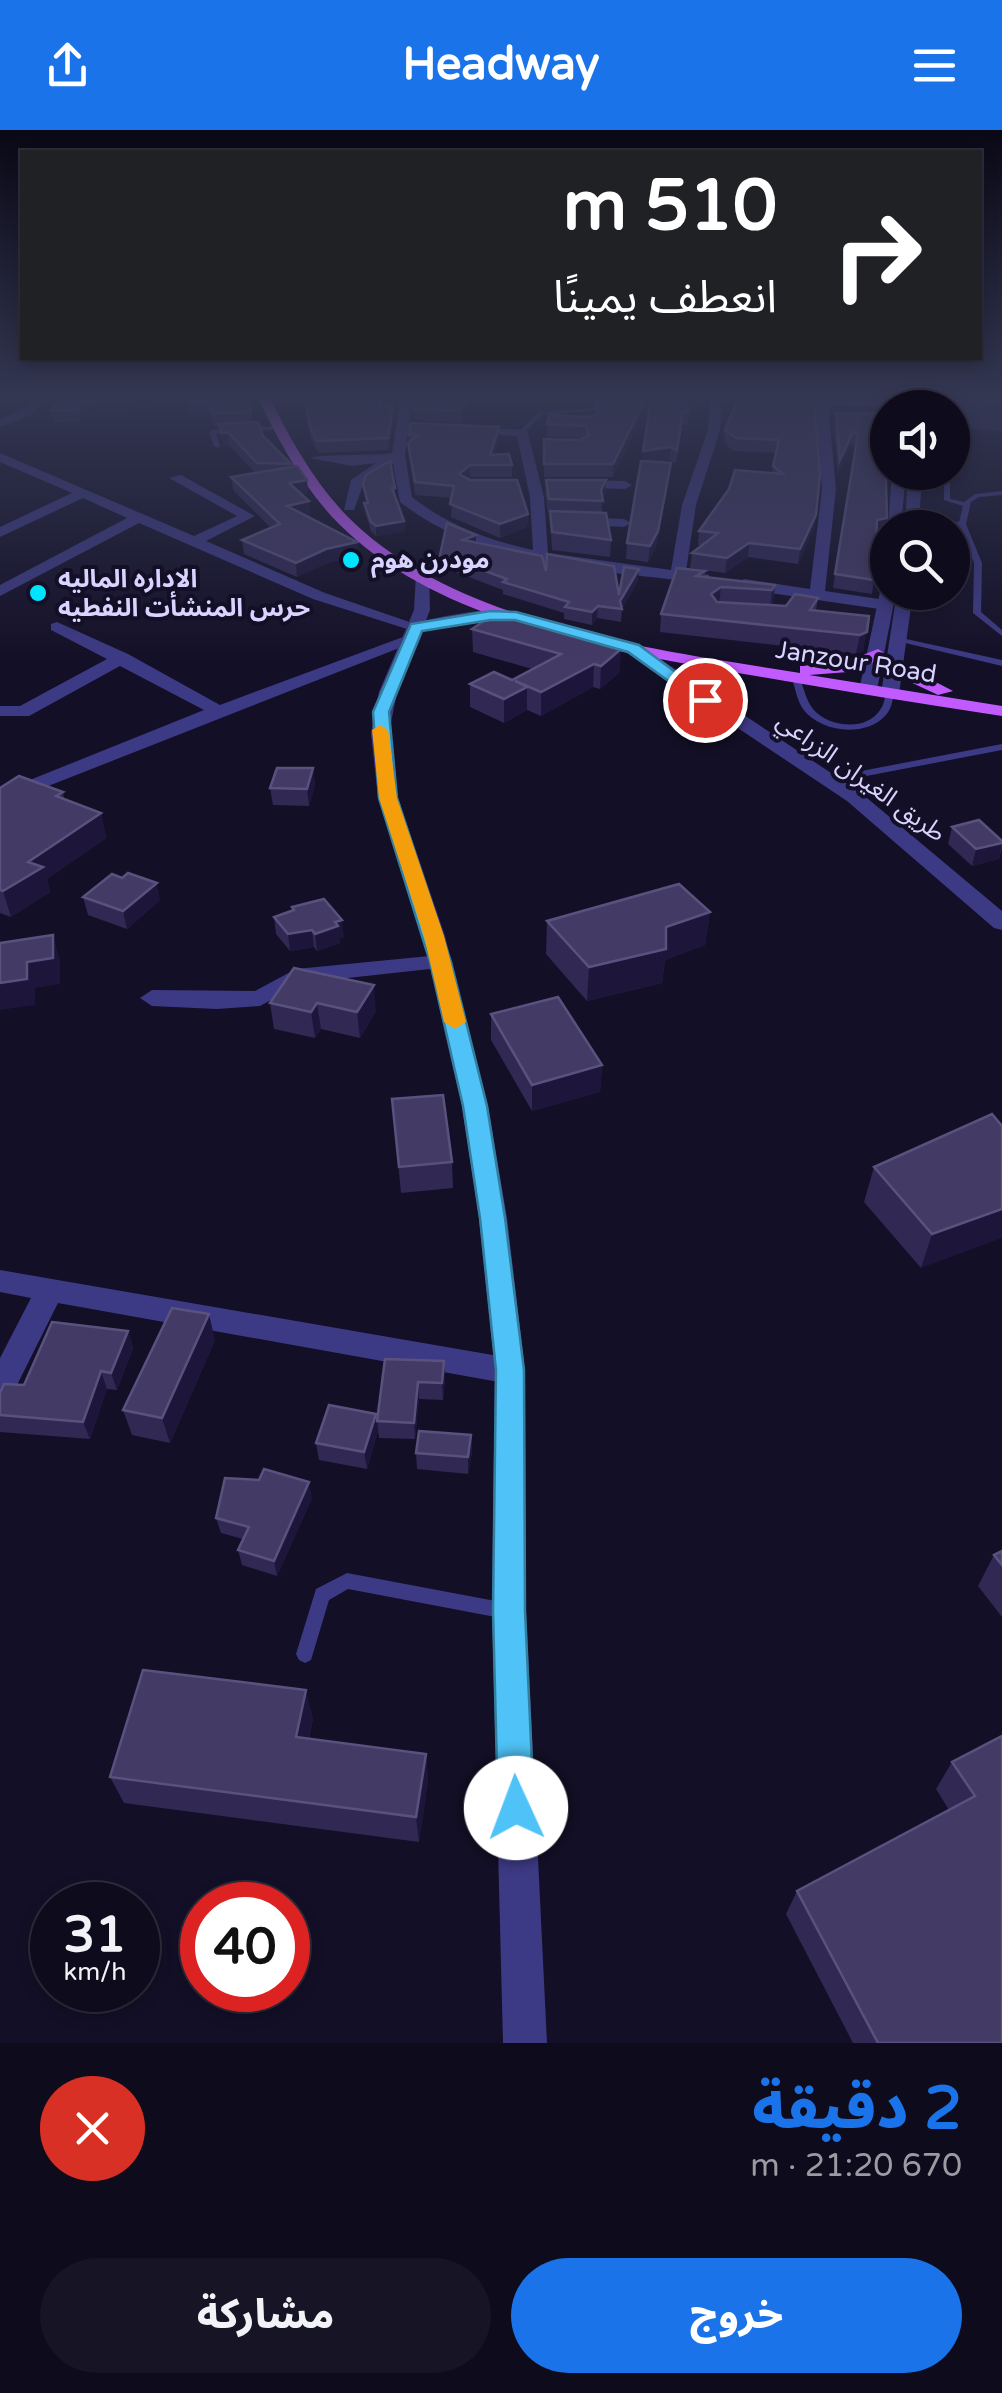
<!DOCTYPE html>
<html lang="ar">
<head>
<meta charset="utf-8">
<style>
  :root { --surface:#0e0b1c; --page:#171425; --text:#f1f3f6; --muted:#9b9ba3; --line:#2e2b3b; --accent:#1a73e8 }
  body { margin:0; font-family:"Varela Round","Noto Sans Arabic",sans-serif; background:var(--page); color:var(--text); direction:rtl; height:100vh; display:flex; flex-direction:column; font-size:38px; white-space:nowrap }
  * { box-sizing:border-box; margin:0 }
  p { font-size:32px; color:var(--muted) }
  .icon { flex:none; width:55px; height:55px; fill:none; stroke:currentColor; stroke-width:2; stroke-linecap:round; stroke-linejoin:round }
  .map { position:relative; height:1913px; overflow:hidden; direction:ltr }
  .drawer { display:flex; flex-direction:column; background:var(--surface); flex:1 }
  .drawer>* { flex:none }
  .guide { position:absolute; left:20px; top:20px; width:962px; height:210px; border-radius:0px; box-shadow:0 5px 15px #0003,0 0 0 2px var(--line); direction:rtl; background:#202124; color:#fff; overflow:hidden }
  .controls { position:absolute; left:870px; top:260px; display:grid; gap:20px }
  .controls a { display:grid; place-items:center; width:100px; height:100px; border-radius:50%; background:var(--surface); box-shadow:0 5px 15px #0003,0 0 0 2px var(--line); font-size:50px }
  .speed { position:absolute; left:30px; top:1752px; display:flex; gap:20px; font-size:50px; font-weight:700; text-align:center }
  .speed>* { display:grid; place-content:center; width:130px; height:130px; border-radius:50%; background:var(--surface); box-shadow:0 5px 15px #0003,0 0 0 2px var(--line); line-height:1 }
  .speed small { font-size:25px; font-weight:400 }
  .speed .limit { border:15px solid #d22; background:#fff; color:#111 }
  .pin { position:absolute; display:grid; place-items:center; width:85px; height:85px; color:#fff; margin:-42px; border:5px solid #fff; border-radius:50%; box-shadow:0 2px 10px #0007 }
  .me { position:absolute; width:110px; margin:-55px; rotate:358deg; stroke-linejoin:round; filter:drop-shadow(0 0 8px #0008) }
  .turn { display:flex; align-items:center; gap:35px; height:210px; padding:0 40px; font-size:45px }
  .turn .icon { width:130px; height:130px; stroke-width:2.5 }
  .turn b { display:block; font-size:70px; line-height:85px }
  .round { display:grid; place-items:center; flex:none; width:105px; height:105px; border-radius:52px; background:var(--page) }
  .summary { display:flex; align-items:center; justify-content:space-between; height:170px; padding:0 40px }
  h1 { font-size:60px; font-weight:800; line-height:75px; color:var(--accent) }
  .button { display:flex; gap:20px; margin-top:auto; padding:20px 40px }
  .button a { flex:1; height:115px; border-radius:60px; background:var(--accent); color:#fff; font-size:40px; font-weight:800; line-height:115px; text-align:center }
  .button a+a { background:var(--page); color:var(--text) }
  header { display:flex; justify-content:space-between; align-items:center; height:130px; padding:0 40px; background:var(--accent); color:#fff; font-size:45px; font-weight:800 }
  .map>svg:first-child { display:block }
  .lines { fill:none; stroke-linecap:round; stroke-linejoin:round }
  .service { fill:#3d3a85; fill-rule:evenodd }
  .minor { fill:#3d3a85; fill-rule:evenodd }
  .tertiary { fill:#3d3a85; fill-rule:evenodd }
  .primary { fill:#c25bff; fill-rule:evenodd }
  .wall { fill:#312854 }
  .shaded-wall { fill:#1d163a }
  .building { fill:#433a66; stroke:#5a527e; stroke-width:2.5 }
  .route { fill:#4fc3f7; stroke:#337fa1; stroke-width:2.5 }
  .slow { fill:#f59e0b }
  .poi-dot { fill:#00e5ff; stroke:#130f26; stroke-width:4 }
  .labels { text-anchor:middle; dominant-baseline:central; stroke-width:8; stroke-linejoin:round; paint-order:stroke }
  .far-poi-label { font-size:25px; font-weight:bold; fill:#d9d4ff; stroke:#130f26; text-anchor:start }
  .far-street-label { font-size:25px; fill:#d9d4ff; stroke:#130f26 }
</style>
</head>
<body>
<header><svg class="icon" aria-label="menu" viewBox="0 0 24 24"><path d="M4 6h16M4 12h16M4 18h16"/></svg>Headway<svg class="icon" aria-label="share" viewBox="0 0 24 24"><path d="M12 15V3M7 8l5-5 5 5M5 13v7h14v-7"/></svg></header>
<div class="map">
<svg width="1002" height="1913" viewBox="0 0 1002 1913">
  <rect width="100%" height="100%" fill="#130f26"/>
  <g class="lines">
    <g class="service">
      <polygon points="172,266 205,266 202,268 175,268"/>
      <rect x="944" y="266" width="6" height="12"/>
      <polygon points="603,277 605,280 543,285 523,303 518,302 539,282"/>
      <polygon points="280,296 282,299 216,304 220,316 217,318 214,316 209,302 212,300"/>
      <polygon points="944,342 950,342 950,369 964,372 975,364 1002,361 1002,365 979,367 971,372 966,394 982,433 981,482 1002,500 1002,506 973,483 974,433 959,396 913,393 909,391 913,389 959,392 963,376 944,370"/>
      <polygon points="897,507 1002,530 1002,536 897,511"/>
      <path d="M796,545L800,548C804,559 806,570 813,579C828,597 866,602 880,580C884,575 884,570 886,564L890,561L894,564C892,573 891,580 885,586C864,608 820,602 803,579C797,570 795,558 792,548Z"/>
      <polygon points="1002,614 1002,620 830,653 825,650 830,647"/>
      <polygon points="347,1443 506,1473 512,1475 515,1481 512,1487 506,1489 348,1459 329,1470 311,1530 305,1533 299,1530 296,1524 316,1459"/>
    </g>
    <g class="minor">
      <polygon points="35,266 47,266 31,285 0,297 0,289 23,279"/>
      <path d="M401,266H413L409,294L527,300L544,367L548,423L671,440L682,375L708,300L711,266L910,273L911,278L828,276L836,359L825,461L886,470L894,475L886,480L744,459L736,454L744,449L810,459L822,359L816,276L722,272L720,300L696,375L686,441L709,445V451L704,453C601,440 485,438 400,372L393,334L364,352L354,380H344L351,350L376,333L352,336L310,328C317,324 376,326 392,323ZM408,301L517,306L530,367L533,420C488,410 449,396 412,367L405,325Z"/>
      <polygon points="0,323 194,406 237,386 169,348 181,345 255,386 206,411 325,463 424,497 410,500 313,469 139,393 0,466 0,455 127,388 83,368 0,407 0,397 72,363 0,332"/>
      <polygon points="575,350 625,351 632,355 625,359 570,357 570,351"/>
      <polygon points="575,387 624,389 631,393 624,397 570,394 568,391"/>
      <polygon points="57,492 128,524 220,575 403,507 417,511 0,675 0,662 204,580 120,536 29,586 0,586 0,576 20,576 107,529 51,500 51,494"/>
      <polygon points="440,825 451,832 448,837 302,853 260,876 217,879 152,876 140,868 152,860 255,861 296,839"/>
      <polygon points="0,1140 510,1228 521,1232 525,1241 521,1250 510,1254 58,1173 11,1267 0,1271 0,1228 31,1168 0,1162"/>
    </g>
    <g class="tertiary">
      <polygon points="900,266 912,266 911,278 899,278"/>
      <polygon points="892,342 906,342 901,398 888,399"/>
      <polygon points="908,342 922,342 919,398 905,398"/>
      <path d="M416,444L429,447L430,480L426,490C450,485 504,473 524,486L516,491L464,492L422,501L397,562L389,603L398,668L445,806L488,976L507,1088L525,1241L526,1481L547,1913H503L492,1481L495,1241L479,1088L462,976L423,806L378,668L371,603L379,562L414,480Z"/>
      <polygon points="888,457 888,462 896,462 877,560 868,565 859,560 880,462"/>
      <polygon points="897,462 913,462 899,564 890,569 881,564"/>
      <polygon points="627,515 639,515 861,663 1002,781 1002,800 994,798 847,671 651,540 627,523"/>
    </g>
    <g class="primary">
      <path d="M257,266H269C290,309 314,352 347,386C456,496 654,519 800,543V536L845,532L878,519L886,524L884,528L848,542L809,545L1002,576V586C922,574 842,561 762,547C623,523 442,497 339,394C303,358 279,311 257,266Z"/>
      <polygon points="889,534 901,534 953,561 938,565 889,542"/>
    </g>
  </g>
  <g class="wall">
    <polygon points="186,266 250,266 253,292 263,306 291,334 291,336 307,350 308,363 301,365 309,371 310,385 306,386 357,412 358,426 327,433 297,447 244,424 242,410 271,398 233,360 231,347 255,343 229,315 224,316 220,296 213,296 209,282 189,283"/>
    <polygon points="301,266 381,266 381,276 394,287 389,320 318,323 310,306 305,268"/>
    <polygon points="415,266 473,266 462,293 413,290"/>
    <polygon points="664,266 686,266 689,282 688,295 682,295 676,333 669,330 657,332 671,333 669,349 656,417 648,432 626,429 627,413 642,331 664,270"/>
    <polygon points="789,266 816,385 813,400 798,434 748,427 725,443 690,438 692,423 702,416 698,415 699,401 772,343 776,323 734,321 724,313 725,300"/>
    <polygon points="870,266 896,266 872,268"/>
    <polygon points="960,266 1002,266 1002,301 958,298"/>
    <polygon points="596,272 644,283 613,347 544,347 544,309 580,310 584,308 547,307 547,294 592,287 596,285"/>
    <polygon points="154,280 85,286 80,292 54,293 51,281"/>
    <polygon points="836,283 888,296 888,331 885,331 887,388 884,402 876,403 874,450 872,464 833,458 855,316 851,315 838,343 834,295"/>
    <polygon points="409,305 499,309 494,325 512,335 512,347 470,347 468,349 528,384 527,397 500,408 451,387 452,368 415,365 409,325"/>
    <polygon points="546,350 606,350 605,363 602,368 602,383 611,410 610,427 552,420 550,382 548,382 545,363"/>
    <polygon points="363,354 395,358 395,367 404,391 405,401 376,406 371,401 365,382 364,373 366,373"/>
    <polygon points="476,413 546,441 619,465 638,451 622,479 621,492 597,488 592,495 564,489 564,483 503,464 503,460 453,441 439,446 438,434"/>
    <polygon points="705,441 704,447 775,455 772,475 786,476 818,468 816,481 869,486 863,521 856,524 660,502 661,484"/>
    <polygon points="494,484 620,542 600,559 593,557 541,586 527,580 504,593 470,577 470,554 512,550 532,539 473,522 472,499"/>
    <polygon points="313,638 315,655 309,676 273,675 270,658"/>
    <polygon points="0,658 63,662 64,669 101,683 106,708 47,749 50,762 11,787 0,783"/>
    <polygon points="952,697 1002,711 1002,718 999,729 972,736 948,714"/>
    <polygon points="83,767 160,770 127,799 88,785"/>
    <polygon points="292,777 344,807 339,809 340,813 317,821 314,817 290,821 276,804 274,787 292,781"/>
    <polygon points="710,782 705,815 665,830 662,853 587,871 546,824 547,791"/>
    <polygon points="294,838 376,881 360,908 321,899 315,908 274,899 270,873"/>
    <polygon points="491,884 602,935 600,962 532,981 491,910"/>
    <polygon points="392,969 452,1032 453,1058 401,1063"/>
    <polygon points="1002,996 921,1138 864,1072 874,1037"/>
    <polygon points="128,1201 133,1218 117,1260 107,1259 90,1309 0,1302 0,1263 24,1255"/>
    <polygon points="215,1210 170,1313 132,1305 123,1280"/>
    <polygon points="385,1229 444,1231 445,1248 443,1270 419,1269 415,1309 379,1308 377,1291"/>
    <polygon points="376,1284 378,1301 367,1339 319,1330 316,1313"/>
    <polygon points="471,1305 472,1322 468,1344 417,1339 416,1323"/>
    <polygon points="312,1368 277,1446 242,1435 238,1420 243,1409 221,1403 216,1388"/>
    <polygon points="1002,1421 1002,1487 978,1456 994,1425"/>
    <polygon points="313,1588 309,1609 426,1624 428,1651 419,1712 124,1673 110,1647"/>
    <polygon points="1002,1606 1002,1913 853,1913 786,1784 797,1761 949,1680 936,1659 952,1632"/>
  </g>
  <g class="shaded-wall">
    <polygon points="468,266 473,266 462,293 461,281"/>
    <polygon points="152,268 154,280 85,286 80,292 78,280 82,274"/>
    <polygon points="645,270 644,283 613,347 613,334"/>
    <polygon points="393,276 394,287 389,320 388,308"/>
    <polygon points="499,297 499,309 490,337 490,325"/>
    <polygon points="228,302 229,315 224,316 222,303"/>
    <polygon points="853,302 851,315 838,343 840,330"/>
    <polygon points="671,317 669,330 642,334 643,321"/>
    <polygon points="671,333 669,349 656,417 648,432 650,416"/>
    <polygon points="470,335 470,347 459,356 459,344"/>
    <polygon points="307,350 308,363 291,367 289,353"/>
    <polygon points="606,350 605,363 600,373 601,360"/>
    <polygon points="309,371 310,385 288,389 287,376"/>
    <polygon points="528,384 527,397 500,408 500,394"/>
    <polygon points="816,385 813,400 798,434 800,419"/>
    <polygon points="887,388 884,402 874,404 877,390"/>
    <polygon points="404,391 405,401 376,406 376,396"/>
    <polygon points="476,405 476,417 463,410"/>
    <polygon points="357,412 358,426 327,433 297,447 296,433 326,419"/>
    <polygon points="749,413 748,427 725,443 727,428"/>
    <polygon points="452,429 453,441 439,446 438,434"/>
    <polygon points="639,439 638,451 622,479 620,471"/>
    <polygon points="775,455 773,473 770,478 772,460"/>
    <polygon points="721,457 719,475 711,464"/>
    <polygon points="598,476 597,488 592,495 592,482"/>
    <polygon points="867,502 863,521 856,524 860,505"/>
    <polygon points="621,519 620,542 600,559 601,536"/>
    <polygon points="594,534 593,557 541,586 541,562"/>
    <polygon points="527,557 527,580 504,593 504,569"/>
    <polygon points="313,638 315,655 309,676 307,659"/>
    <polygon points="101,683 106,708 47,749 50,762 11,787 3,761 28,732"/>
    <polygon points="1002,713 999,729 972,736 976,719"/>
    <polygon points="157,753 160,770 127,799 123,781"/>
    <polygon points="710,782 705,815 665,830 662,853 587,871 589,837 666,797"/>
    <polygon points="342,790 344,807 339,809 340,813 317,821 315,804 335,792"/>
    <polygon points="312,800 314,817 290,821 288,804"/>
    <polygon points="53,805 60,831 60,854 35,858 35,875 0,880 0,853 27,832"/>
    <polygon points="374,855 376,881 360,908 357,882"/>
    <polygon points="317,873 321,899 315,908 311,882"/>
    <polygon points="602,935 600,962 532,981 532,955"/>
    <polygon points="1002,1079 1002,1108 921,1138 932,1104"/>
    <polygon points="209,1184 215,1210 170,1313 162,1288"/>
    <polygon points="128,1201 133,1218 117,1260 111,1243"/>
    <polygon points="444,1231 445,1248 443,1270 442,1253"/>
    <polygon points="101,1241 107,1259 90,1309 83,1292"/>
    <polygon points="418,1252 419,1269 415,1309 414,1293"/>
    <polygon points="376,1284 378,1301 367,1339 364,1322"/>
    <polygon points="471,1305 472,1322 468,1344 468,1327"/>
    <polygon points="309,1352 312,1368 277,1446 274,1431"/>
    <polygon points="306,1560 313,1588 303,1635 296,1607"/>
    <polygon points="426,1624 428,1651 419,1712 416,1687"/>
  </g>
  <g class="building">
    <polygon points="61,266 151,266 152,268 82,274 78,280 51,281"/>
    <polygon points="186,266 250,266 251,282 212,284 207,271 187,271"/>
    <polygon points="305,266 380,266 381,276 393,276 388,308 317,311 309,295"/>
    <polygon points="415,266 468,266 461,281 413,279"/>
    <polygon points="666,266 686,266 689,282 683,282 677,320 671,317 643,321 651,270 666,270"/>
    <polygon points="739,266 814,267 820,345 816,385 800,419 749,413 727,428 692,423 718,403 699,401 729,359 735,340 783,344 773,336 779,310 736,308 725,300"/>
    <polygon points="965,266 1002,266 1002,272 965,269"/>
    <polygon points="645,270 613,334 544,334 544,309 580,310 589,305 586,296 547,294 549,285 592,287 597,284 596,272"/>
    <polygon points="836,283 886,284 888,296 888,318 885,318 887,388 877,390 874,450 835,444 858,304 853,302 840,330"/>
    <polygon points="258,292 263,306 291,334 257,333 228,302 222,303 219,294"/>
    <polygon points="411,293 499,297 490,325 509,324 512,335 470,335 459,344 470,350 517,350 528,384 500,394 450,374 454,356 415,352 408,313 418,305 409,305"/>
    <polygon points="390,331 395,358 392,358 404,391 376,396 371,392 364,373 368,373 363,354 366,345"/>
    <polygon points="641,331 671,333 658,401 650,416 627,413"/>
    <polygon points="297,336 307,350 289,353 309,371 287,376 357,412 326,419 296,433 242,410 280,394 231,347"/>
    <polygon points="546,350 606,350 601,360 603,371 549,369"/>
    <polygon points="550,381 606,383 611,410 552,402"/>
    <polygon points="447,393 476,405 463,410 542,426 546,441 547,424 614,436 619,465 624,437 639,439 620,471 622,479 598,476 592,482 565,477 569,472 503,452 507,449 452,429 438,434"/>
    <polygon points="677,438 705,441 696,446 775,455 772,460 721,457 711,464 717,472 786,476 795,464 818,468 810,480 869,486 867,502 860,505 661,484"/>
    <polygon points="494,484 621,519 601,536 594,534 541,562 515,551 527,557 504,569 470,554 494,542 512,550 561,524 472,499"/>
    <polygon points="277,638 313,638 307,659 270,658"/>
    <polygon points="19,646 63,662 56,666 101,683 28,732 43,737 3,761 0,760 0,658"/>
    <polygon points="979,690 1002,711 1002,713 976,719 952,697"/>
    <polygon points="128,743 157,753 123,781 83,767 112,744 122,748"/>
    <polygon points="679,754 710,782 666,797 666,819 589,837 547,791"/>
    <polygon points="324,769 342,790 335,792 338,796 315,804 312,800 288,804 274,787 294,780 292,777"/>
    <polygon points="53,805 53,828 27,832 27,849 0,853 0,813"/>
    <polygon points="294,838 374,855 357,882 317,873 311,882 270,873"/>
    <polygon points="558,867 602,935 532,955 491,884"/>
    <polygon points="443,965 452,1032 399,1037 392,969"/>
    <polygon points="992,984 1002,996 1002,1079 932,1104 874,1037"/>
    <polygon points="172,1178 209,1184 162,1288 123,1280"/>
    <polygon points="52,1192 128,1201 111,1243 101,1241 83,1292 0,1285 0,1263 4,1254 24,1255"/>
    <polygon points="385,1229 444,1231 442,1253 418,1252 414,1293 377,1291"/>
    <polygon points="329,1275 376,1284 364,1322 316,1313"/>
    <polygon points="419,1301 471,1305 468,1327 416,1323"/>
    <polygon points="264,1339 309,1352 274,1431 238,1420 249,1397 216,1388 225,1348 259,1350"/>
    <polygon points="1002,1421 1002,1435 994,1425"/>
    <polygon points="143,1540 306,1560 296,1607 426,1624 416,1687 110,1647"/>
    <polygon points="1002,1606 1002,1913 878,1913 797,1761 975,1666 952,1632"/>
  </g>
  <linearGradient id="sky" x2="0" y2="1"><stop stop-color="#0a0815"/><stop offset="0.5" stop-color="#333752"/><stop offset="1" stop-color="#333752" stop-opacity="0"/></linearGradient>
  <rect width="1002" height="534" fill="url(#sky)"/>
  <polygon class="route" points="490,481 516,482 639,515 713,570 699,573 628,522 515,490 490,490 422,501 389,582 397,668 451,832 487,976 505,1088 524,1240 525,1481 534,1678 528,1690 516,1695 504,1690 498,1678 493,1481 496,1240 480,1088 463,976 430,832 379,668 373,582 411,494"/>
  <polygon class="slow" points="380,595 388,600 397,668 444,806 466,892 455,899 444,892 424,806 379,668 372,600"/>
  <g class="poi-dot">
    <circle cx="351" cy="430" r="10"/>
    <circle cx="38" cy="463" r="10"/>
  </g>
  <g class="labels">
    <g class="far-poi-label">
      <text x="371" y="430">مودرن هوم</text>
      <text x="58" y="449">الاداره الماليه<tspan x="58" dy="29">حرس المنشأت النفطيه</tspan></text>
    </g>
    <g class="far-street-label">
      <text transform="translate(856 532) rotate(9)">Janzour Road</text>
      <text transform="translate(861 647) rotate(36)">طريق الغيران الزراعي</text>
    </g>
  </g>
</svg>
<div class="controls">
<a><svg class="icon" aria-label="sound" viewBox="0 0 24 24"><path d="M4 9h4l5-4v14l-5-4H4zM17 9q2 3 0 6"/></svg></a>
<a><svg class="icon" aria-label="search" viewBox="0 0 24 24"><circle cx="10" cy="10" r="6"/><path d="M15 15l6 6"/></svg></a>
</div>
<div class="speed"><div>31<small>km/h</small></div><div class="limit">40</div></div>
<div class="pin" style="left:705px;top:570px;background:#d93025"><svg class="icon" aria-label="arrive" viewBox="0 0 24 24"><path d="M6 21V4h12l-3 4 3 4H6"/></svg></div>
<svg class="me" style="left:516px;top:1678px" viewBox="-20 -20 40 40"><circle r="19" fill="#fff"/><path d="M0-13L10 11 0 6-10 11z" fill="#4fc3f7"/></svg>
<div class="guide">
<div class="turn"><svg class="icon" aria-label="right" viewBox="0 0 24 24"><path d="M7 20v-9h11M14 6l5 5-5 5"/></svg><div><b>510 m</b>انعطف يمينًا</div></div>
</div>
</div>
<section class="drawer">
<div class="summary"><div><h1>2 دقيقة</h1><p>670 m · 21:20</p></div><a class="round" style="background:#d93025;color:#fff"><svg class="icon" aria-label="close" viewBox="0 0 24 24"><path d="M6 6l12 12M18 6L6 18"/></svg></a></div>
<div class="button"><a>خروج</a><a>مشاركة</a></div>
</section>
</body>
</html>
